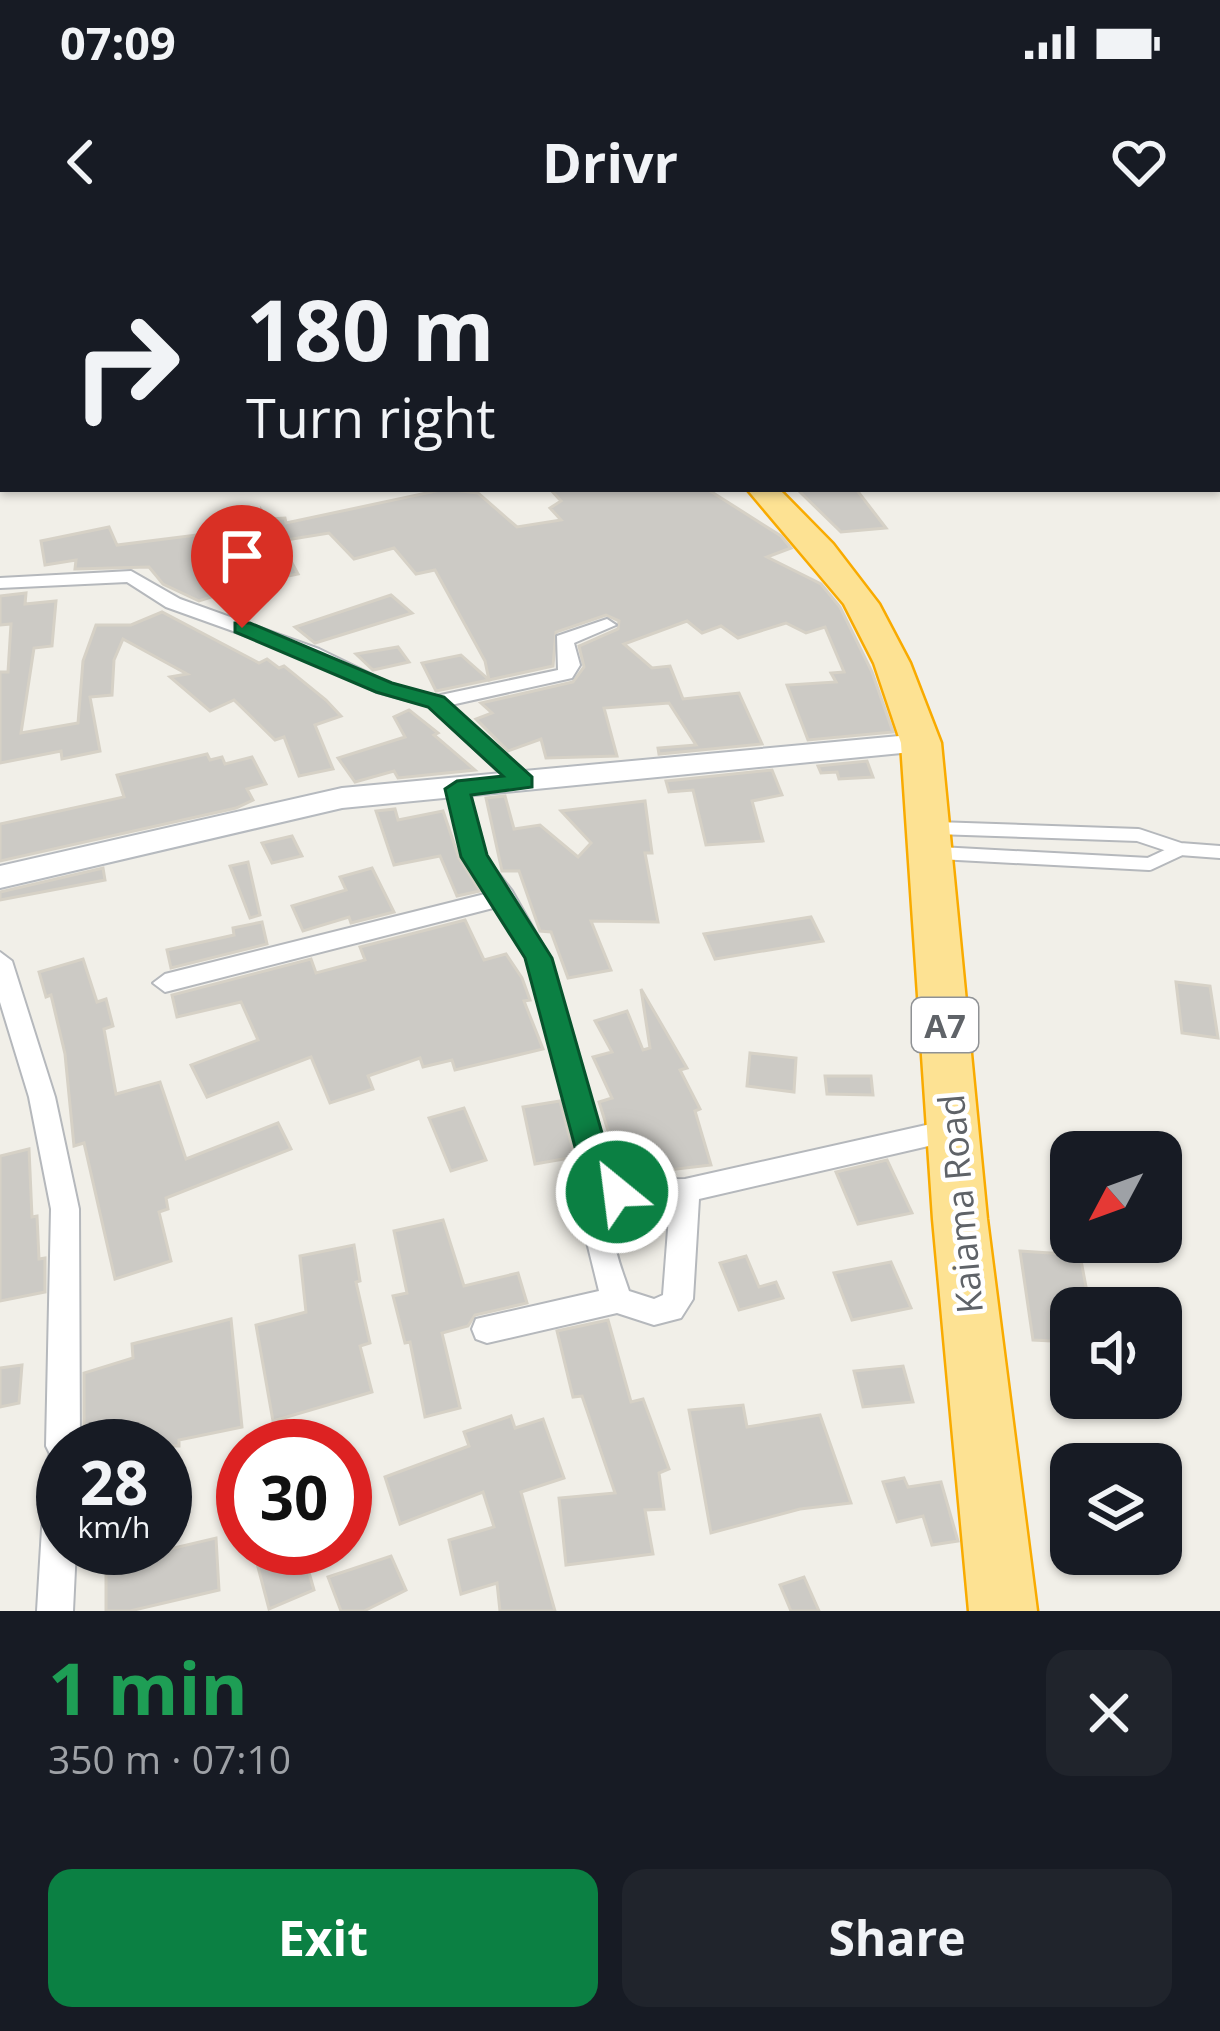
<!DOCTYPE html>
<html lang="en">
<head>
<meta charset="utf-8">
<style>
  :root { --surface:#171b24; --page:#20242c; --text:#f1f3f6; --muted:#9ea1a6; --accent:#0b8043 }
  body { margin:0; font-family:"Open Sans",sans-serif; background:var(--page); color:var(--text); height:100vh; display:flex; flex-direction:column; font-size:45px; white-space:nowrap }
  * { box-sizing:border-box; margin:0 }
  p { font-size:39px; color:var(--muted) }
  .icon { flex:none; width:66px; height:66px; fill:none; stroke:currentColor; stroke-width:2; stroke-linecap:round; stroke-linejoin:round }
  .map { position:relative; height:1371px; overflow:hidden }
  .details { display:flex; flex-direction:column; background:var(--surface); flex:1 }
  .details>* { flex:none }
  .banner { position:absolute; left:0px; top:0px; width:1221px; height:252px; box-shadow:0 3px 9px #0004; background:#171b24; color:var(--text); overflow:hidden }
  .needle { width:78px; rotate:229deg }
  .tools { position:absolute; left:1050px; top:891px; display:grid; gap:24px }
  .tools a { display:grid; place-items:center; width:132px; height:132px; border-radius:24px; background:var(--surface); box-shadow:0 3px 9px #0004; font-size:60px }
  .speed { position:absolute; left:36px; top:1179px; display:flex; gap:24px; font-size:60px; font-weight:700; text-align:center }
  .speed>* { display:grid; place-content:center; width:156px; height:156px; border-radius:50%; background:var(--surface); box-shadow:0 3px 9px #0004; line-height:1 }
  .speed small { font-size:30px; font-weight:400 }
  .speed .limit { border:18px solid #d22; background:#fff; color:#111 }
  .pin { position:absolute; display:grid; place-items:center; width:102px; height:102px; color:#fff; margin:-123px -51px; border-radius:50% 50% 50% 0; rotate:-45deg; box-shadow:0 0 12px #0007 }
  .pin .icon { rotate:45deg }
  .me { position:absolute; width:132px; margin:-66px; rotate:331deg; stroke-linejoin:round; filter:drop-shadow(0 0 9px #0008) }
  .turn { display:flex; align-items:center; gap:42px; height:252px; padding:0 48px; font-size:54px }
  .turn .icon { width:156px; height:156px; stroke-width:2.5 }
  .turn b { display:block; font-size:84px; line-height:102px }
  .round { display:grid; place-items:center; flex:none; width:126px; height:126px; border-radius:24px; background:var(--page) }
  .summary { display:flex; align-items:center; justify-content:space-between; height:204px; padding:0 48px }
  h1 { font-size:72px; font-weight:700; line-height:90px; color:#1e9e55 }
  .cta { display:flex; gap:24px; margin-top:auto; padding:24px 48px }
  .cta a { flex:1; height:138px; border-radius:24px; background:var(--accent); color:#fff; font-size:48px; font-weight:700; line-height:138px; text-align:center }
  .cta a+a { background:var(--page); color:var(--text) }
  .status { display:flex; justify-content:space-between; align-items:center; height:84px; padding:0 60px; background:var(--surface); direction:ltr }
  .status svg { height:33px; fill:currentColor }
  header { display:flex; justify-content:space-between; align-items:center; height:156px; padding:0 48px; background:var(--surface); font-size:54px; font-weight:700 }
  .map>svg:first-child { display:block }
  .building { fill:#cccac5; stroke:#d6d1c6; stroke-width:3 }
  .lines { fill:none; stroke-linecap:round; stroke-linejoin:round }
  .lane-casing { stroke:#b5b8bc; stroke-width:16 }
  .street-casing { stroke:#b5b8bc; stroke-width:4 }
  .secondary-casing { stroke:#b6babf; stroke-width:4 }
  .highway-casing { stroke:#f9ab00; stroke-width:5 }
  .lane { stroke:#fff; stroke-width:12 }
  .street { fill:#fff; fill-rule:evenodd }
  .secondary { fill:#fff; fill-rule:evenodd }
  .highway { fill:#fde293; fill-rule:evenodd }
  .route { fill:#0b8043; stroke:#07532c; stroke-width:3 }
  .labels { text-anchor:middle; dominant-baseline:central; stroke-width:9; stroke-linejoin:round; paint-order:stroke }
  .shield { fill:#fff; stroke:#8f9295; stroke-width:3 }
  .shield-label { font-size:33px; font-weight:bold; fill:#5f6368 }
  .street-label { font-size:36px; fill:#5f6368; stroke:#fff }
</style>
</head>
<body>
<div class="status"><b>07:09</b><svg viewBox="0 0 49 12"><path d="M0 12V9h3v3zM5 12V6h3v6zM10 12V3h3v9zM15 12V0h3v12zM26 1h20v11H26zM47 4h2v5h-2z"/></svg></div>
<header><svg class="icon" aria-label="back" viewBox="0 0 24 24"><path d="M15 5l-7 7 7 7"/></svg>Drivr<svg class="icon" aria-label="heart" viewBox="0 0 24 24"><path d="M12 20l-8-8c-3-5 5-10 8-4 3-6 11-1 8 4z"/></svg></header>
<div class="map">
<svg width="1220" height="1371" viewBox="0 0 1220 1371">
  <rect width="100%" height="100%" fill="#f1efe8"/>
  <g class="building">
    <polygon points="445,249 478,253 517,287 561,280 550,268 561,261 550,249 707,249 781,296 791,308 767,317 821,344 840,367 872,432 893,492 808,500 787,445 836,442 831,433 844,432 825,387 806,393 786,383 738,398 721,386 702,393 687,381 624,404 652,428 670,426 683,459 739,453 762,504 659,514 658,508 696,505 669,463 604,468 617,516 546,518 541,499 508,511 476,479 492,473 481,463 573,442 584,427 579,406 618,389 619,381 606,375 556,392 553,426 489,440 485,421 435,330 416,334 394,308 354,319 329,293 280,301 298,334 221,350 224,353 199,361 163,344 149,327 75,329 76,320 45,325 41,301 109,287 117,305 204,294 223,324 268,315 266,303 247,306 244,292 264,287 262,271 268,279 285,278 286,283"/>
    <polygon points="797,249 856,249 886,288 841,292"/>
    <polygon points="26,353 25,364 56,361 52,406 34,408 21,493 78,483 83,421 96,385 131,385 162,372 259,423 267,419 279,428 284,426 326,460 341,476 315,485 333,529 299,536 284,497 275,500 234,460 210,471 170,437 187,434 123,399 114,420 112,455 90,457 100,511 62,519 61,511 0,523 0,432 8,432 11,384 0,385 0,356"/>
    <polygon points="391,355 412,373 315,403 295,387"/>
    <polygon points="398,407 409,422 373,430 356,414"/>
    <polygon points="461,415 489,440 436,451 422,423"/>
    <polygon points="409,470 438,493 434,495 475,530 398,538 394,531 355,542 338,518 405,497 394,477"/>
    <polygon points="207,514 210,520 222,517 225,524 252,517 266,544 247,549 253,560 236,568 0,621 0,584 124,557 117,535"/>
    <polygon points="867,521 873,537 839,539 837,532 821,533 818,526"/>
    <polygon points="772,530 782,555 752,561 763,601 706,605 693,550 669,552 666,541"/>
    <polygon points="505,556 514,589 540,585 578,617 591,603 561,571 645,561 652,613 645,613 658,682 591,681 611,730 568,738 551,692 540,691 519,631 502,631 486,558"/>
    <polygon points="395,569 398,580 443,571 459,618 480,651 457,656 440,616 394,625 376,571"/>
    <polygon points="292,596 302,616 272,623 262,603"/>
    <polygon points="248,622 260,675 250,678 230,626"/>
    <polygon points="103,628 105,640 0,660 0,652"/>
    <polygon points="372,628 394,672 351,683 349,677 303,691 292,666 346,650 340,637"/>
    <polygon points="811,677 823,701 715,719 704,694"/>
    <polygon points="465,680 484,720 506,714 522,738 530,760 524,761 543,809 455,830 452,820 423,827 420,818 368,836 373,849 330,863 311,817 207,857 191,825 258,800 241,762 177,777 172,755 311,719 316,733 365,720 360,707"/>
    <polygon points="262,682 267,704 171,728 167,710 234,695 233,688"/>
    <polygon points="83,719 97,762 106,759 113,786 104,789 116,854 160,842 186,919 278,883 291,909 166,958 168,969 159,972 171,1021 115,1039 84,903 74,906 65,814 51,755 46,757 39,732"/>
    <polygon points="1176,742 1210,746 1218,798 1182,793"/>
    <polygon points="641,749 687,828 680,830 700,869 695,871 711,925 626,935 619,926 599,862 612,858 593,817 612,812 595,781 627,771 643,810 650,808"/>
    <polygon points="750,813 796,818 794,852 747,846"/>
    <polygon points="825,836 871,836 873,855 827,854"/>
    <polygon points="560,861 575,917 535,924 523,867"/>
    <polygon points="464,868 486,920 451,931 429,878"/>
    <polygon points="29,909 32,977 37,976 39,1019 45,1018 45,1052 0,1061 0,916"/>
    <polygon points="887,920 912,973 858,984 836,932"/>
    <polygon points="443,980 464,1046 518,1033 527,1063 475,1075 468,1086 442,1093 460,1168 425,1177 410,1102 405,1103 393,1056 407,1053 394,991"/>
    <polygon points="354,1005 360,1041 356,1042 370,1103 360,1106 372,1152 273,1181 256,1085 306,1072 300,1016"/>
    <polygon points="1020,1011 1080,1015 1090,1068 1071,1068 1071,1102 1033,1100"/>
    <polygon points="746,1016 759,1047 776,1042 783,1058 739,1070 720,1023"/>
    <polygon points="891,1022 911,1068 852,1080 834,1033"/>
    <polygon points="231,1079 242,1187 179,1200 179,1206 84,1206 84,1133 133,1118 132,1104"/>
    <polygon points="608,1080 631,1162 643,1159 669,1229 659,1233 664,1269 645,1270 653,1314 566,1325 559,1258 615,1253 582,1156 573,1157 557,1091"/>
    <polygon points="22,1125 19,1163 0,1167 0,1128"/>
    <polygon points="903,1126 913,1162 863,1167 854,1131"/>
    <polygon points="743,1165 747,1187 820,1175 851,1263 800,1269 711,1293 689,1170"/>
    <polygon points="511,1176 515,1188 543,1179 564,1238 521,1252 555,1371 500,1371 497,1343 461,1354 449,1300 494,1287 483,1252 400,1284 385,1237 469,1206 464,1192"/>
    <polygon points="904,1238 908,1247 941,1242 958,1301 932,1305 923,1276 897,1282 883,1242"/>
    <polygon points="216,1298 219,1350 130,1371 106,1371 106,1324"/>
    <polygon points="253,1308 302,1308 314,1350 269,1369"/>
    <polygon points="391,1316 406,1350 364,1371 341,1371 328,1337"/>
    <polygon points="804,1337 819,1371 791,1371 780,1345"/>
  </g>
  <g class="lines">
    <defs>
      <g id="lane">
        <polyline points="936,588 1138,595 1180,609 1220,612"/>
        <polyline points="939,613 1149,624 1179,610"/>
      </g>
      <g id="street">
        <polygon points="890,0 916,0 919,3 893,3"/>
        <polygon points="1220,8 1220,16 1218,17 1218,9"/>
        <rect x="0" y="13" width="3" height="8"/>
        <rect x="1218" y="49" width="2" height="8"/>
        <rect x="1218" y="114" width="2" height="10"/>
        <polygon points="131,331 180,359 319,409 391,444 436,456 558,430 557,396 607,379 616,385 574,403 580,425 572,438 451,465 531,537 534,542 531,547 515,547 429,466 377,452 305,417 166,367 127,342 0,348 0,338"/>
        <path d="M457,542L468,549L485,616L512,651L550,718L609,921L624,940L685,939L953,879L963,882L967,890L963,898L699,959L693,1059L681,1078L654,1085L617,1073L487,1103L476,1099L472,1089L476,1079L599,1051L584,990L600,952L582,926L526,718L497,667L165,752L153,743L165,734L489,653L463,617L446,549ZM670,963L663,1055L654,1059L629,1051C620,1023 603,989 624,964Z"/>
        <polygon points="0,712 12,721 55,857 79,969 80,1206 63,1206 63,1308 76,1308 73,1371 37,1371 46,1223 50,1214 46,1206 51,969 29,857 0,762"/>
      </g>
      <polygon id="secondary" points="921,494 932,496 937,503 932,510 342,568 0,648 0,626 342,548"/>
      <g id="highway">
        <polygon points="557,0 579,0 581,3 559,3"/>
        <polygon points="747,249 779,249 833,304 879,364 910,423 941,503 987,979 1037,1371 969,1371 933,979 901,503 874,423 844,364"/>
      </g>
    </defs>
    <use href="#lane" class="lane-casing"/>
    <use href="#street" class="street-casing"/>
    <use href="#secondary" class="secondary-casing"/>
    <use href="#highway" class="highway-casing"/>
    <use href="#lane" class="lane"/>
    <use href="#street" class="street"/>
    <use href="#secondary" class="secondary"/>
    <use href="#highway" class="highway"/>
  </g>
  <polygon class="route" points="235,383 250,383 392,443 444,457 532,537 532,547 471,555 487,615 552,718 610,921 634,952 629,962 606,962 580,926 525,718 461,617 445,549 457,541 503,536 428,467 376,452 235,392"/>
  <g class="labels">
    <rect class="shield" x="912" y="758" width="66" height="54" rx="9"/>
    <g class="shield-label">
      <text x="945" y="785">A7</text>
    </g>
    <g class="street-label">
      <text transform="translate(960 964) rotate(-95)">Kaiama Road</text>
    </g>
  </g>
</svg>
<div class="tools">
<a><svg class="needle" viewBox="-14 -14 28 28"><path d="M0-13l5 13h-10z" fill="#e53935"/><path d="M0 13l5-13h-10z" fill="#9ea1a6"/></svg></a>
<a><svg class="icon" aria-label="sound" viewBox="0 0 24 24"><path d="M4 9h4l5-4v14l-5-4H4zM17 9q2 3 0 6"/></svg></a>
<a><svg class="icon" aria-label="layers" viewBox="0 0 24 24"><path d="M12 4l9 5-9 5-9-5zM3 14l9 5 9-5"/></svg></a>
</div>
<div class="speed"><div>28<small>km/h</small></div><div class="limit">30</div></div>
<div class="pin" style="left:242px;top:388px;background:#d93025"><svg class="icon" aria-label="arrive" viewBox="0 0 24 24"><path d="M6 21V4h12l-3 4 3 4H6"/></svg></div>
<svg class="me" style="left:617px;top:952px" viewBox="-20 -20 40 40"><circle r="17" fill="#0b8043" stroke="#fff" stroke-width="3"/><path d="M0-11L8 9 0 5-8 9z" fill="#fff"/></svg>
<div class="banner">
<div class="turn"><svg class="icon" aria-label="right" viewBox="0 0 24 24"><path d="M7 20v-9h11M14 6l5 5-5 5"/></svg><div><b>180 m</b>Turn right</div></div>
</div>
</div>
<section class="details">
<div class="summary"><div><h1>1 min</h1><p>350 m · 07:10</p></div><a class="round"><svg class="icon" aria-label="close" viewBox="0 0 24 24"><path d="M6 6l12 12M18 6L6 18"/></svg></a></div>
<div class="cta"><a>Exit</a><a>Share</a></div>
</section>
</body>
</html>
